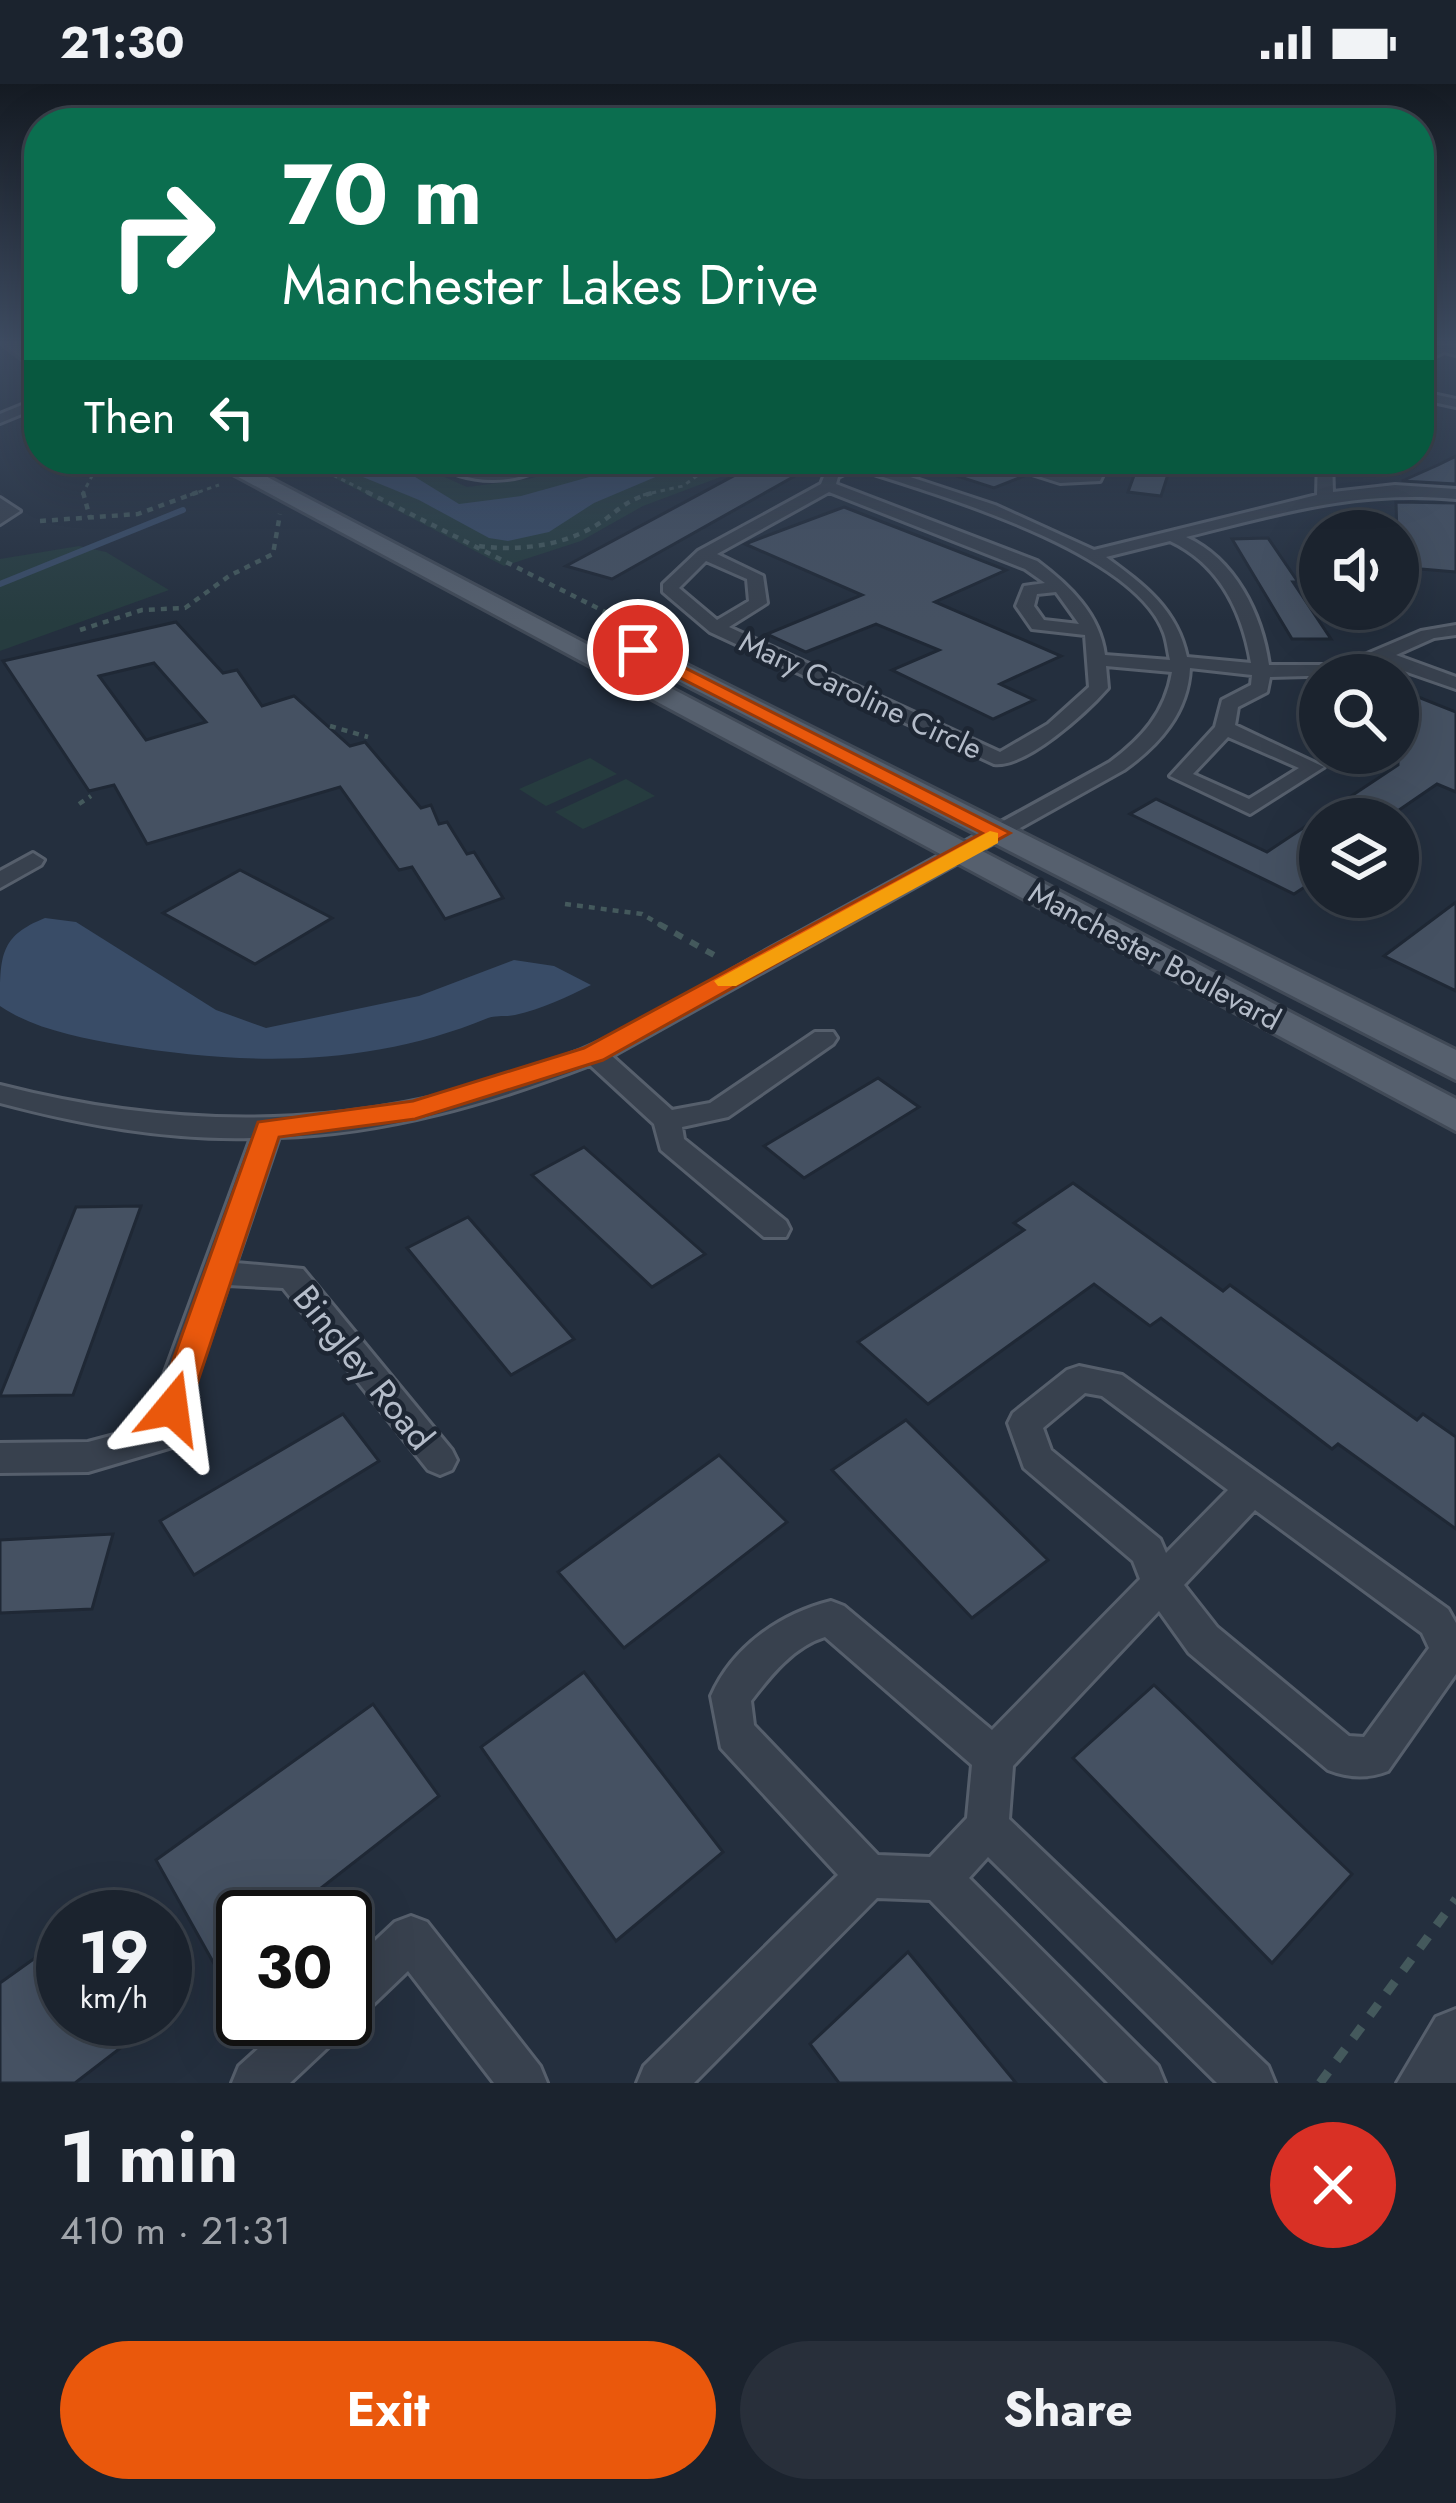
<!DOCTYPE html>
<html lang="en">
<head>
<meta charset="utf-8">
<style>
  :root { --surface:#1b232e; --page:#282f3a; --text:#f1f3f6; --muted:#a0a4aa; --line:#39404a; --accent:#ea580c }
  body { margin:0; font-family:Jost,sans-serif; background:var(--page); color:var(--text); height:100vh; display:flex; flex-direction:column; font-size:45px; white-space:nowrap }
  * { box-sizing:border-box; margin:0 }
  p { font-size:39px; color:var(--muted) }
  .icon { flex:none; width:66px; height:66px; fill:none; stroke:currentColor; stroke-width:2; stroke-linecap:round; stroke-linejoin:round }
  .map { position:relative; height:1999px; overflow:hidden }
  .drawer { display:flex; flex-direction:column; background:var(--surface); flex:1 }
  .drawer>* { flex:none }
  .hud { position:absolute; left:24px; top:24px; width:1410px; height:366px; border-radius:48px; box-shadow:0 12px 48px #0002,0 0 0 3px var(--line); background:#0b6e4f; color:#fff; overflow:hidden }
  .fabs { position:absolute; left:1299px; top:426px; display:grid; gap:24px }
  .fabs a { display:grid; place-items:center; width:120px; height:120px; border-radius:50%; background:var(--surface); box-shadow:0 12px 48px #0002,0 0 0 3px var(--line); font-size:60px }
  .speed { position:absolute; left:36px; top:1806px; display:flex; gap:24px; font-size:60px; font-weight:700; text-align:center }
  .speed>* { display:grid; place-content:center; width:156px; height:156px; border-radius:50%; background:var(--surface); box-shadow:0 12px 48px #0002,0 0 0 3px var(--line); line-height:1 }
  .speed small { font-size:30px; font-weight:400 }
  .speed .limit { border:6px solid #111; border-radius:18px; background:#fff; color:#111 }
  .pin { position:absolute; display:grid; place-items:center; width:102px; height:102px; color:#fff; margin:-51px; border:6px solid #fff; border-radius:50%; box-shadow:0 3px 12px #0007 }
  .me { position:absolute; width:132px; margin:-66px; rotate:16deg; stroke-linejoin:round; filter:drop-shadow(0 0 9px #0008) }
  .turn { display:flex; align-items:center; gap:42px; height:252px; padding:0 60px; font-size:54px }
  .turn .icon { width:156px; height:156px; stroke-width:2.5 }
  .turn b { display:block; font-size:84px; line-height:102px }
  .then { display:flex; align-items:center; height:114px; padding:0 60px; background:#0003; gap:24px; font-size:45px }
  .round { display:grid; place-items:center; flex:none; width:126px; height:126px; border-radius:63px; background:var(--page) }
  .head { display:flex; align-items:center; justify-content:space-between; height:204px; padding:0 60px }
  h1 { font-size:72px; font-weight:700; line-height:90px }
  .button { display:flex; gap:24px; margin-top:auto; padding:24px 60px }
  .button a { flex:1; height:138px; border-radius:72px; background:var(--accent); color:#fff; font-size:48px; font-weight:700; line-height:138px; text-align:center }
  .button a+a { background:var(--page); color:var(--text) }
  .status { display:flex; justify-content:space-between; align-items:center; height:84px; padding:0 60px; background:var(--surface); direction:ltr }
  .status svg { height:33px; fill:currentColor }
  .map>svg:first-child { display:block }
  .green { fill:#263c3f }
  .water { fill:#394c67 }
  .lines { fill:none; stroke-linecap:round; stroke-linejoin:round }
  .stream { stroke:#394c67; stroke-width:6 }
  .building { fill:#455162; stroke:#1f2835; stroke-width:3; fill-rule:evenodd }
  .minor-casing { stroke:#565f6c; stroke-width:6 }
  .tertiary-casing { stroke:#565f6c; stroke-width:6 }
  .primary-casing { stroke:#414a57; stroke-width:6 }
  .path-far3 { stroke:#44595c; stroke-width:3; stroke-dasharray:4.5 4.5; stroke-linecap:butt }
  .path-far2 { stroke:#44595c; stroke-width:4.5; stroke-dasharray:6 6; stroke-linecap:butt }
  .path-far1 { stroke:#44595c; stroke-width:6; stroke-dasharray:9 9; stroke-linecap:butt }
  .path { stroke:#44595c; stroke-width:9; stroke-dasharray:14 14; stroke-linecap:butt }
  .minor { fill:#38414e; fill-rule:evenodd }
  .tertiary { fill:#38414e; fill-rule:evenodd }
  .primary { fill:#56606e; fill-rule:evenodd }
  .route { fill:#ea580c; stroke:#983908; stroke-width:3 }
  .slow { fill:#f59e0b }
  .labels { text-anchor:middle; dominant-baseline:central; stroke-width:9; stroke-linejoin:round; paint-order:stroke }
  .far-street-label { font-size:30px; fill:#b4bcc9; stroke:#1d2633 }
  .street-label { font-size:36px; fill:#b4bcc9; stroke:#1d2633 }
</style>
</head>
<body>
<div class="status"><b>21:30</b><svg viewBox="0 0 49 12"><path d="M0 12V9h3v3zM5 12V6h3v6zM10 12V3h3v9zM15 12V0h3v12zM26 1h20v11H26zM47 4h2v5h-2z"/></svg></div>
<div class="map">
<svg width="1456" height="1999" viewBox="0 0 1456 1999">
  <rect width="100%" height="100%" fill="#242f3e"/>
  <g class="green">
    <polygon points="298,375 404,375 467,403 529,395 594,375 741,375 726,391 643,422 581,457 504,482"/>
    <polygon points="79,462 106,468 169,506 0,567 0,475"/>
    <polygon points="590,674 617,690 546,722 519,705"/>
    <polygon points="626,695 655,712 583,745 555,728"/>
  </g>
  <g class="water">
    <polygon points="319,375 386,375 459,420 521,412 654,375 698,375 594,419 549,448 508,457 489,454 419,416"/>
    <path d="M45,834L76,838L216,926L266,944L419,912L514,876L554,882L591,901C567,913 542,925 515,931C506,933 496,931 488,934C369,983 247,982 121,961C82,954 33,945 0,922C0,871 0,852 45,834Z"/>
  </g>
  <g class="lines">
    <polyline class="stream" points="0,500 183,426"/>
  </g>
  <g class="building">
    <polygon points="1456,372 1456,400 1402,397 1438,381"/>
    <polygon points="765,375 809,384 612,495 566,482"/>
    <polygon points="921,375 981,375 1024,392 994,404 920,380"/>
    <polygon points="1140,375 1173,375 1161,412 1128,408"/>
    <polygon points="1396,418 1456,419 1456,488 1398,483"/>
    <polygon points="844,423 1006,486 935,518 1061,572 1000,600 1034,616 993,635 892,586 939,566 876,540 806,568 767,550 862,511 745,460"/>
    <polygon points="1268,454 1298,498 1293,498 1331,555 1292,555 1232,455"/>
    <path d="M176,538L223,589L237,586L262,622L294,612L350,662L365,658L421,724L431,721L439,740L447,738L467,770L474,768L503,814L445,835L412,783L399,786L340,703L147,760L114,701L89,707L3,577ZM154,579L206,638L146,656L99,592Z"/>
    <polygon points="1398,605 1456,628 1456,708 1437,700 1386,735 1320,735 1320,793 1294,810 1130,730 1156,715 1267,768 1398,681"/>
    <polygon points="240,786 332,834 255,880 163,829"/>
    <polygon points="1456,818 1456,907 1384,872"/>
    <polygon points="878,994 919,1023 804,1094 764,1062"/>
    <polygon points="584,1063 705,1170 652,1203 532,1091"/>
    <polygon points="1073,1099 1223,1207 1230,1201 1417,1336 1423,1330 1456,1353 1456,1445 1338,1360 1332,1365 1161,1234 1150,1242 1094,1200 928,1320 858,1258 1024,1146 1014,1139"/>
    <polygon points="141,1122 73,1311 0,1312 76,1123"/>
    <polygon points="468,1133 574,1255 511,1291 407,1164"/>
    <polygon points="343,1330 379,1377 194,1491 160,1437"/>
    <polygon points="906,1336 1048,1476 972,1534 832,1386"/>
    <polygon points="719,1371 787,1438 624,1564 558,1488"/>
    <polygon points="113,1450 92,1525 0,1529 0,1456"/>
    <polygon points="584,1588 723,1768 616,1857 481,1663"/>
    <polygon points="1154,1601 1352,1790 1272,1879 1073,1674"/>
    <polygon points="373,1620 439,1712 284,1833 243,1833 243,1865 217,1885 156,1776"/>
    <polygon points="63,1854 63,1935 158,1935 75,1999 0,1999 0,1899"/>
    <polygon points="908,1868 1016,1999 839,1999 810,1960"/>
  </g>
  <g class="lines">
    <defs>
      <g id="minor">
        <polygon points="1438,261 1456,263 1456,271 1444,268 1419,280 1419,271"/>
        <polygon points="1419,307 1456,315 1456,323 1419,315"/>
        <polygon points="39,314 39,323 0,339 0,330"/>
        <path d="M429,375C453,375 473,387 497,387C518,387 534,375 555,375C520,404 464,402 429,375Z"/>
        <path d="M834,375H856L995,421L1094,466L1317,411L1318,375H1332L1333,408L1395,401L1456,405V415C1354,406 1283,429 1186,453C1235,475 1262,530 1269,581H1341L1421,547L1456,541V551L1434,554L1396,571L1456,593V605L1381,579L1345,591L1270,593L1267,608L1238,623L1235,641L1324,683L1250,730L1170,692L1215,643L1222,616L1251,601L1252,591L1190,584C1188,629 1159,661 1124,686L612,972L672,1026L710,1019L815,948H833L837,954L833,960L728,1033L682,1043L684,1055L786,1137L790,1145L786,1153H764L661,1066L654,1040L590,981C491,1019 386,1050 279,1053L236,1179L303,1185L452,1366L457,1376L452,1386L440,1391L428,1386L283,1204L228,1201L195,1299L179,1361L88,1388L0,1389V1359L88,1358L152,1341L161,1299L251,1054C165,1056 83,1041 0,1019V1001C198,1052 390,1045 581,966C651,936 715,894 782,858C891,798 1001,739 1110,678C1142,654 1165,629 1172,588L1106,582L1108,604C1087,628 1026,684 994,680L710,548L663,508V500L698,467L821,400L826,388L841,380ZM855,384C932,409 1134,466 1164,549C1167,557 1168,568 1170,576L1105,571C1100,530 1069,501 1037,477L836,400L838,393ZM829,408L1025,485L1045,499L1024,502L1016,522L1032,545L1085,551L1089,603L1048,640L1000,668L729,543L767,519L763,492L717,470ZM1170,457C1219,480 1242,526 1251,579L1187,573C1177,525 1144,501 1106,473ZM706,477L747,495L749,517L717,536L679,504ZM1056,508L1079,540L1044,536L1034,522L1037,510ZM1228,653L1299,684L1249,715L1193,690Z"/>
        <path d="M985,375C1021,375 1053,391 1089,390L1096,375H1110L1100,397L1060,399Z"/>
        <polygon points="0,414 20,427 0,440"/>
        <polygon points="33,769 44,776 41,781 0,804 0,787"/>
        <path d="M1079,1282L1122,1291L1448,1525L1456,1539V1590L1388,1687C1368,1695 1348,1694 1328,1686L1189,1569L1159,1527L1013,1682L1009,1735L1268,1982L1275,1999H1217L988,1773L969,1794L1158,1982L1165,1999H1108L930,1816L877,1814L694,1999H637L644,1982L838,1791L721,1664L711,1612C733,1562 780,1530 831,1517L844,1522L992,1646L1140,1495L1133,1477L1024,1384L1008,1339L1013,1329L1067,1286ZM1085,1309L1102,1312L1228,1406L1166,1469L1160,1455L1051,1366L1043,1344ZM1255,1426L1422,1549L1429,1564L1364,1653L1349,1652L1217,1543L1184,1501ZM825,1553L972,1681L967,1734L930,1773L878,1771L754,1641L751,1617C771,1591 793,1563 825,1553Z"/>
        <polygon points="411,1832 427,1838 540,1982 547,1999 494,1999 408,1887 361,1932 347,1938 341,1951 290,1999 232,1999 239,1982 291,1935 345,1935 345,1885 395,1838"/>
      </g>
      <polygon id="tertiary" points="1456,1925 1456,1999 1397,1999 1436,1933"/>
      <g id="primary">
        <polygon points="0,258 18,258 39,273 39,288"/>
        <polygon points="205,375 233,375 1456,1015 1456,1047"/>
        <polygon points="661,568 1456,966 1456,996 651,583 647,577"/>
      </g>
    </defs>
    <use href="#minor" class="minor-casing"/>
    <use href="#tertiary" class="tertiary-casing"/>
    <use href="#primary" class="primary-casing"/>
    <g class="path-far3">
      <polyline points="301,375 373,411"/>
      <polyline points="82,411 101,375"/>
      <polyline points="190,411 219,401"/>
      <polyline points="643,411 683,402 720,375"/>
    </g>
    <g class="path-far2">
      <polyline points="83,408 90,434"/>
      <polyline points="367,408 659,555"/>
      <polyline points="40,437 138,430 198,408"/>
      <path d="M479,462C521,468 571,461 607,434C625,420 632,414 656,408"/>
      <polyline points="80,546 142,526 185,524 229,492 273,470 280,430"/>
      <polyline points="330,642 368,653"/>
      <polyline points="79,720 91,712"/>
      <polyline points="565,820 642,830 664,843"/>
    </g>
    <polyline class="path-far1" points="659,840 721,875"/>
    <polyline class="path" points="1320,1999 1456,1815"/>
    <use href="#minor" class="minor"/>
    <use href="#tertiary" class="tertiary"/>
    <use href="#primary" class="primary"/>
  </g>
  <linearGradient id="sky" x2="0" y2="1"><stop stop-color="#141a22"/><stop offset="0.48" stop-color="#3f4d63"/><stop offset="1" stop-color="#3f4d63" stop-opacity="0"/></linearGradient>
  <rect width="1456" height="538" fill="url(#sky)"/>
  <polygon class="route" points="638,560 1010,749 603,976 415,1035 279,1053 189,1324 185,1334 160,1334 156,1324 258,1038 413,1017 584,964 982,749 632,569 632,562"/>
  <polygon class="slow" points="990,747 998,749 998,759 736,902 718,902 714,897"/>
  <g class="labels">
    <g class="far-street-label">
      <text transform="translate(861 611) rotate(25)">Mary Caroline Circle</text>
      <text transform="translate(1155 872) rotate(28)">Manchester Boulevard</text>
    </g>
    <g class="street-label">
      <text transform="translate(364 1283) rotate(51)">Bingley Road</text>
    </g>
  </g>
</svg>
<div class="fabs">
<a><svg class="icon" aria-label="sound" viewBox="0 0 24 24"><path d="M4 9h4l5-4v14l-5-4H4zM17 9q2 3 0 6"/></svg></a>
<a><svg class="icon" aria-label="search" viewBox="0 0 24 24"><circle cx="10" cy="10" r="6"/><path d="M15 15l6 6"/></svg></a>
<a><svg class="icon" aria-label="layers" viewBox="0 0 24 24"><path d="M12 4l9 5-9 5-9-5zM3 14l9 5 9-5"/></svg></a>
</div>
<div class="speed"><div>19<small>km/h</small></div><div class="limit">30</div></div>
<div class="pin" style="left:638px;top:566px;background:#d93025"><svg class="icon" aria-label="arrive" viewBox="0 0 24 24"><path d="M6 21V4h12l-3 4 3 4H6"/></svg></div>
<svg class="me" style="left:172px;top:1324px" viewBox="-20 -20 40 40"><path d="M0-17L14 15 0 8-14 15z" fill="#ea580c" stroke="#fff" stroke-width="4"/></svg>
<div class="hud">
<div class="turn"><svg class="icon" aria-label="right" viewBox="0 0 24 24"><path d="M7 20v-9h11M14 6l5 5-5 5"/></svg><div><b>70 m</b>Manchester Lakes Drive</div></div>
<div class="then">Then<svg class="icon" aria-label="left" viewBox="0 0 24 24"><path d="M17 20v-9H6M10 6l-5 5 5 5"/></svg></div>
</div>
</div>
<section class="drawer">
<div class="head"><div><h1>1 min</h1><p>410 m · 21:31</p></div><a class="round" style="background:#d93025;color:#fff"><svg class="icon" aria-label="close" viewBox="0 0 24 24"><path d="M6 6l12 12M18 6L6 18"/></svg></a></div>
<div class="button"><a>Exit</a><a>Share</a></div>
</section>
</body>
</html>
